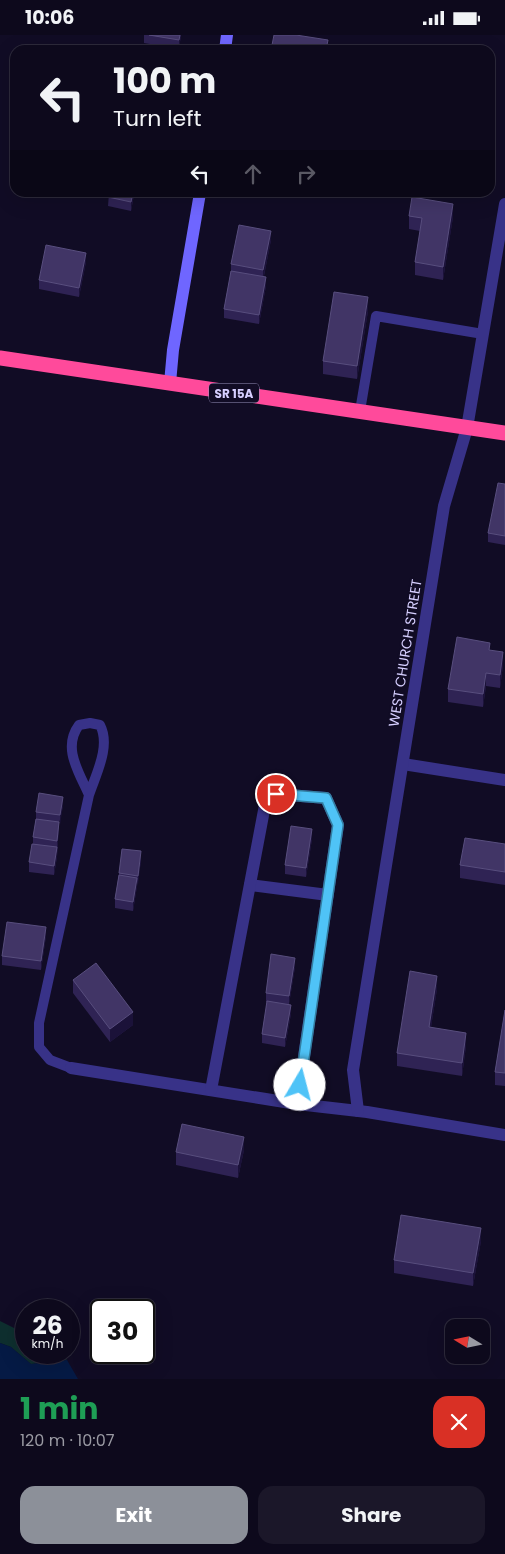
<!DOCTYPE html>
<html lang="en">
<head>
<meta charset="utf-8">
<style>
  :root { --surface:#0d091c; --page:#1b1729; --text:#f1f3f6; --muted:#9a9aa3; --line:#2d2a3b; --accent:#8c9099 }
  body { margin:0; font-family:Poppins,sans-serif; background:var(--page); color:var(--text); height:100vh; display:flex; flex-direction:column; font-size:19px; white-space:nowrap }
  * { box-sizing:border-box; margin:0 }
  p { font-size:16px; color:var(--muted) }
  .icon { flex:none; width:28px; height:28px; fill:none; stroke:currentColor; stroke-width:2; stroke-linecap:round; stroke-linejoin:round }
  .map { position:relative; height:1344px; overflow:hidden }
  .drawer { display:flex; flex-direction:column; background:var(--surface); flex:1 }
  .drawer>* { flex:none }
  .top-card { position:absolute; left:10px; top:10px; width:485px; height:152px; border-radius:15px; box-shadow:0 5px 20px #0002,0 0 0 1px var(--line); background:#0d091c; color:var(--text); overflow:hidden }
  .needle { width:32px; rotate:280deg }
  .controls { position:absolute; left:445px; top:1284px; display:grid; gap:10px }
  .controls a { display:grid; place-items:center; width:45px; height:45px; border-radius:10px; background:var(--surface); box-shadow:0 5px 20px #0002,0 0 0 1px var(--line); font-size:25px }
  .speed { position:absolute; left:15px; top:1264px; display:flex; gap:10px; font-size:25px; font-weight:700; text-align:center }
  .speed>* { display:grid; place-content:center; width:65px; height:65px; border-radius:50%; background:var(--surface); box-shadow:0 5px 20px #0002,0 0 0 1px var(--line); line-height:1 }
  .speed small { font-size:12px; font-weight:400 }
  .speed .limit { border:2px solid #111; border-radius:8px; background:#fff; color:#111 }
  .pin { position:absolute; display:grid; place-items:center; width:42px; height:42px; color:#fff; margin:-21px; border:2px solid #fff; border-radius:50%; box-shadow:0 1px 5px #0007 }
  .me { position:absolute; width:55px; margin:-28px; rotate:8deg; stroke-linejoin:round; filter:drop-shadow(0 0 4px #0008) }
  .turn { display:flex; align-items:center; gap:18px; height:105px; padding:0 20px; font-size:22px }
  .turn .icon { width:65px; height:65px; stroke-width:2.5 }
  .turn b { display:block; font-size:35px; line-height:42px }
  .lanes { display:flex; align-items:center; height:48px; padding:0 20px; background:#0003; justify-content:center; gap:25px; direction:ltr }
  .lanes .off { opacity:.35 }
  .round { display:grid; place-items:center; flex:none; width:52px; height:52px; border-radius:15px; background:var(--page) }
  .summary { display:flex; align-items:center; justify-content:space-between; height:85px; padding:0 20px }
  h1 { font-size:30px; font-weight:700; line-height:38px; color:#1e9e55 }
  .primary-button { display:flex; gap:10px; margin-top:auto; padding:10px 20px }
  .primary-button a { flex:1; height:58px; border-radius:15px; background:var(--accent); color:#fff; font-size:20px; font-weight:700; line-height:58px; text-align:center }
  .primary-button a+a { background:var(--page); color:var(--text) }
  .status { display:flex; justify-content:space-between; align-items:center; height:35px; padding:0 25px; background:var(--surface); direction:ltr }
  .status svg { height:14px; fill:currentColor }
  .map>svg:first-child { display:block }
  .green { fill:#0e2f2f }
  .water { fill:#051a45 }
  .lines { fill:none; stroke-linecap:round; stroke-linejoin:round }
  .lane { stroke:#383288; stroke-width:10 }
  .street { stroke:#383288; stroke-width:12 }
  .secondary { stroke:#6f66ff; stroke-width:12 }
  .highway { stroke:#ff4a9b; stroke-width:15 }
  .wall { fill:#2f2354 }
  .shaded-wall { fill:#1b1239 }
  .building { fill:#413566; stroke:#584e7e }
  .route-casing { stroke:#337fa1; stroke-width:12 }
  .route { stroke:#4fc3f7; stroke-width:9 }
  .labels { text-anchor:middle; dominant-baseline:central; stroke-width:4; stroke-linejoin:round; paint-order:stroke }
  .shield { fill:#110c25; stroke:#9b94be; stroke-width:1 }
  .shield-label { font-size:12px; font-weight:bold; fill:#d6cfff }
  .street-label { font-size:14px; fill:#d6cfff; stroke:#110c25 }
</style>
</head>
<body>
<div class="status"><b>10:06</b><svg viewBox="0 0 49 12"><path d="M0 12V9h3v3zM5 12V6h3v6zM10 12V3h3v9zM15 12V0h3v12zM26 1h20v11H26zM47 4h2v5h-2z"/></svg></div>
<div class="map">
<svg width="505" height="1344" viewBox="0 0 505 1344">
  <rect width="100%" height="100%" fill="#110c25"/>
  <polygon class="green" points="0,1286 26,1299 26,1318 60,1318 67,1325 31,1329 11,1312 0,1308"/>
  <polygon class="water" points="0,1308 11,1312 31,1329 67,1325 78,1344 0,1344"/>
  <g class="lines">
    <g class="lane">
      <polyline points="360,376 376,281 483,299"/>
      <path d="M71,1033L50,1025L39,1012V988L89,760C79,737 62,713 79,690L90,688L100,690C111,711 96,739 89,760"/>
    </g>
    <g class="street">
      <polyline points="403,729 505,745"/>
      <polyline points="250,850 328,860"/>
      <polyline points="71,1033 297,1069 367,1077 505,1100"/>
      <polyline points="211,1055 265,770 276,759 326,763 338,790 297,1069"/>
      <polyline points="358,1076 353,1035 444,471 467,393 505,169"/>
    </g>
    <g class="secondary">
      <polyline points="225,15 227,0"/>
      <polyline points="170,348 173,315 200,158"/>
    </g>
    <polyline class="highway" points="0,323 505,398"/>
  </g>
  <g class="wall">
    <polygon points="144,0 181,0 179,14 144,8"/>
    <polygon points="109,158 146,158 145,162 134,160 131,176 108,171"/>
    <polygon points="409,181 453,182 443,245 415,240 415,227 420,196 409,194"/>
    <polygon points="271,205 264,241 266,251 259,289 224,283 224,274 231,236 231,229"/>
    <polygon points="86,227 79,262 39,254 39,245"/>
    <polygon points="368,276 357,344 323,339 323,326"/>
    <polygon points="505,449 505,510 488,507 488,498"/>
    <polygon points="490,615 503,630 500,653 486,651 483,672 448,667 448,654"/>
    <polygon points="63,771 59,789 57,822 54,840 29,837 29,827 33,809 33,802 36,784 36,777"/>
    <polygon points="312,804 306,842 285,839 285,830"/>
    <polygon points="505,809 505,850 460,843 460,830"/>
    <polygon points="141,826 133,876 115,873 115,864 119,838"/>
    <polygon points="46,901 41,935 2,930 2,921"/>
    <polygon points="295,932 289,969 291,979 285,1012 262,1008 262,999 267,967 266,967 266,958"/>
    <polygon points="73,945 133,990 110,1007 73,958"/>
    <polygon points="437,954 431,992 466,1011 462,1041 397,1031 397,1018"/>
    <polygon points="505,975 505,1051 495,1050 495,1037"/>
    <polygon points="244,1115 238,1143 176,1130 176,1117"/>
    <polygon points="481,1206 473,1251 394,1238 394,1225"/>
  </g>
  <g class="shaded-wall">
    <polygon points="180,0 181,0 179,14 179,5"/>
    <polygon points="133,158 134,158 134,160 131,176 131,167"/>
    <polygon points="453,169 453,182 443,245 443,232"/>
    <polygon points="271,196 271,205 263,245 263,235"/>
    <polygon points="86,218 86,227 79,262 79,253"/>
    <polygon points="266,242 266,251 259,289 259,280"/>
    <polygon points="368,262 368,276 357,344 357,331"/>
    <polygon points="503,617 503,630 500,653 500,640"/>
    <polygon points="486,638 486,651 483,672 483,659"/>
    <polygon points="63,762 63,771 60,790 60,780"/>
    <polygon points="59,787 59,796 57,815 57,806"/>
    <polygon points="312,794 312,804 306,842 306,833"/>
    <polygon points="57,812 57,822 54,840 54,831"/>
    <polygon points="141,816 141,826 138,850 138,841"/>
    <polygon points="137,843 137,852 133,876 133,867"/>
    <polygon points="46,892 46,901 41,935 41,926"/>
    <polygon points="295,923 295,932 289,970 289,961"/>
    <polygon points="437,941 437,954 429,1005 429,992"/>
    <polygon points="291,970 291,979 285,1012 285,1003"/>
    <polygon points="133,977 133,990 110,1007 110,994"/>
    <polygon points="466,998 466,1011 462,1041 462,1028"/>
    <polygon points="244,1102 244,1115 238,1143 238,1130"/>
    <polygon points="481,1193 481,1206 473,1251 473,1238"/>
  </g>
  <g class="building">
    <polygon points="149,0 180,0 179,5"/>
    <polygon points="274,0 296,0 328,5 326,15 271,15"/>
    <polygon points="109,158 133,158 131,167 108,162"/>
    <polygon points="412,162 453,169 443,232 415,227 422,183 409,181"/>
    <polygon points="239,190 271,196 263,235 231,229"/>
    <polygon points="46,210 86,218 79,253 39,245"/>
    <polygon points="231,236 266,242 259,280 224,274"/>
    <polygon points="334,257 368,262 357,331 323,326"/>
    <polygon points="498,448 505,449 505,501 488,498"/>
    <polygon points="457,602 490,608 489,615 503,617 500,640 486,638 483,659 448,654"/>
    <polygon points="39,758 63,762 60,780 36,777"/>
    <polygon points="36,784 59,787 57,806 33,802"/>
    <polygon points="291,791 312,794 306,833 285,830"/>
    <polygon points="465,803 505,809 505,837 460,830"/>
    <polygon points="32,809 57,812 54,831 29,827"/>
    <polygon points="122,814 141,816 138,841 119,838"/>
    <polygon points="119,840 137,843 133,867 115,864"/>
    <polygon points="7,887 46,892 41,926 2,921"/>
    <polygon points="271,919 295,923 289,961 266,958"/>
    <polygon points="96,928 133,977 110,994 73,945"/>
    <polygon points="410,936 437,941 429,992 466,998 462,1028 397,1018"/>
    <polygon points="267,966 291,970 285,1003 262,999"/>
    <polygon points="505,975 505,1038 495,1037"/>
    <polygon points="182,1089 244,1102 238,1130 176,1117"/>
    <polygon points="401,1180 481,1193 473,1238 394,1225"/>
  </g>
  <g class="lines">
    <defs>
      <polyline id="route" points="276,759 326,763 338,790 300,1050"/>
    </defs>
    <use href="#route" class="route-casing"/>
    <use href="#route" class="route"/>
  </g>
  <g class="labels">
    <rect class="shield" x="209" y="348.5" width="50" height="19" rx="4"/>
    <g class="shield-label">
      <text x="234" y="358">SR 15A</text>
    </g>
    <g class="street-label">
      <text transform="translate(405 618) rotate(-81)">WEST CHURCH STREET</text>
    </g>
  </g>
</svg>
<div class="controls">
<a><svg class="needle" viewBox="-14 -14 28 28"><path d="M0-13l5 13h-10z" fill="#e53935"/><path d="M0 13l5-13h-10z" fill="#9a9aa3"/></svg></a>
</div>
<div class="speed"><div>26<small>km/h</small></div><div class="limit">30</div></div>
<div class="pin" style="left:276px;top:759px;background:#d93025"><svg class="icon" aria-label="arrive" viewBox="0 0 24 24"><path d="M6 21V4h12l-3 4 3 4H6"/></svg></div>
<svg class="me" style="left:300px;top:1050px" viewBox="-20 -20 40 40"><circle r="19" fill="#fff"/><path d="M0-13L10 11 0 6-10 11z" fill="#4fc3f7"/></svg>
<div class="top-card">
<div class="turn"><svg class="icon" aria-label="left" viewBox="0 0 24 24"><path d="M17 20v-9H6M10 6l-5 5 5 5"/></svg><div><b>100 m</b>Turn left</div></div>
<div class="lanes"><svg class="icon" aria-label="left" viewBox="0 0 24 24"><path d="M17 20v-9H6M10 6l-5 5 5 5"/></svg><svg class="icon off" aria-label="ahead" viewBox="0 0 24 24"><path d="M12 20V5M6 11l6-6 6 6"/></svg><svg class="icon off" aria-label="right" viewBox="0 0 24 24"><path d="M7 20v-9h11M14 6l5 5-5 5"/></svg></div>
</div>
</div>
<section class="drawer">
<div class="summary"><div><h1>1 min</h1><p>120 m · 10:07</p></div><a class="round" style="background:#d93025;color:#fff"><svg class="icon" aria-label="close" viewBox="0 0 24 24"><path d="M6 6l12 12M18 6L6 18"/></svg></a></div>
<div class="primary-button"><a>Exit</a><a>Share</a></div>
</section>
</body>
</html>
